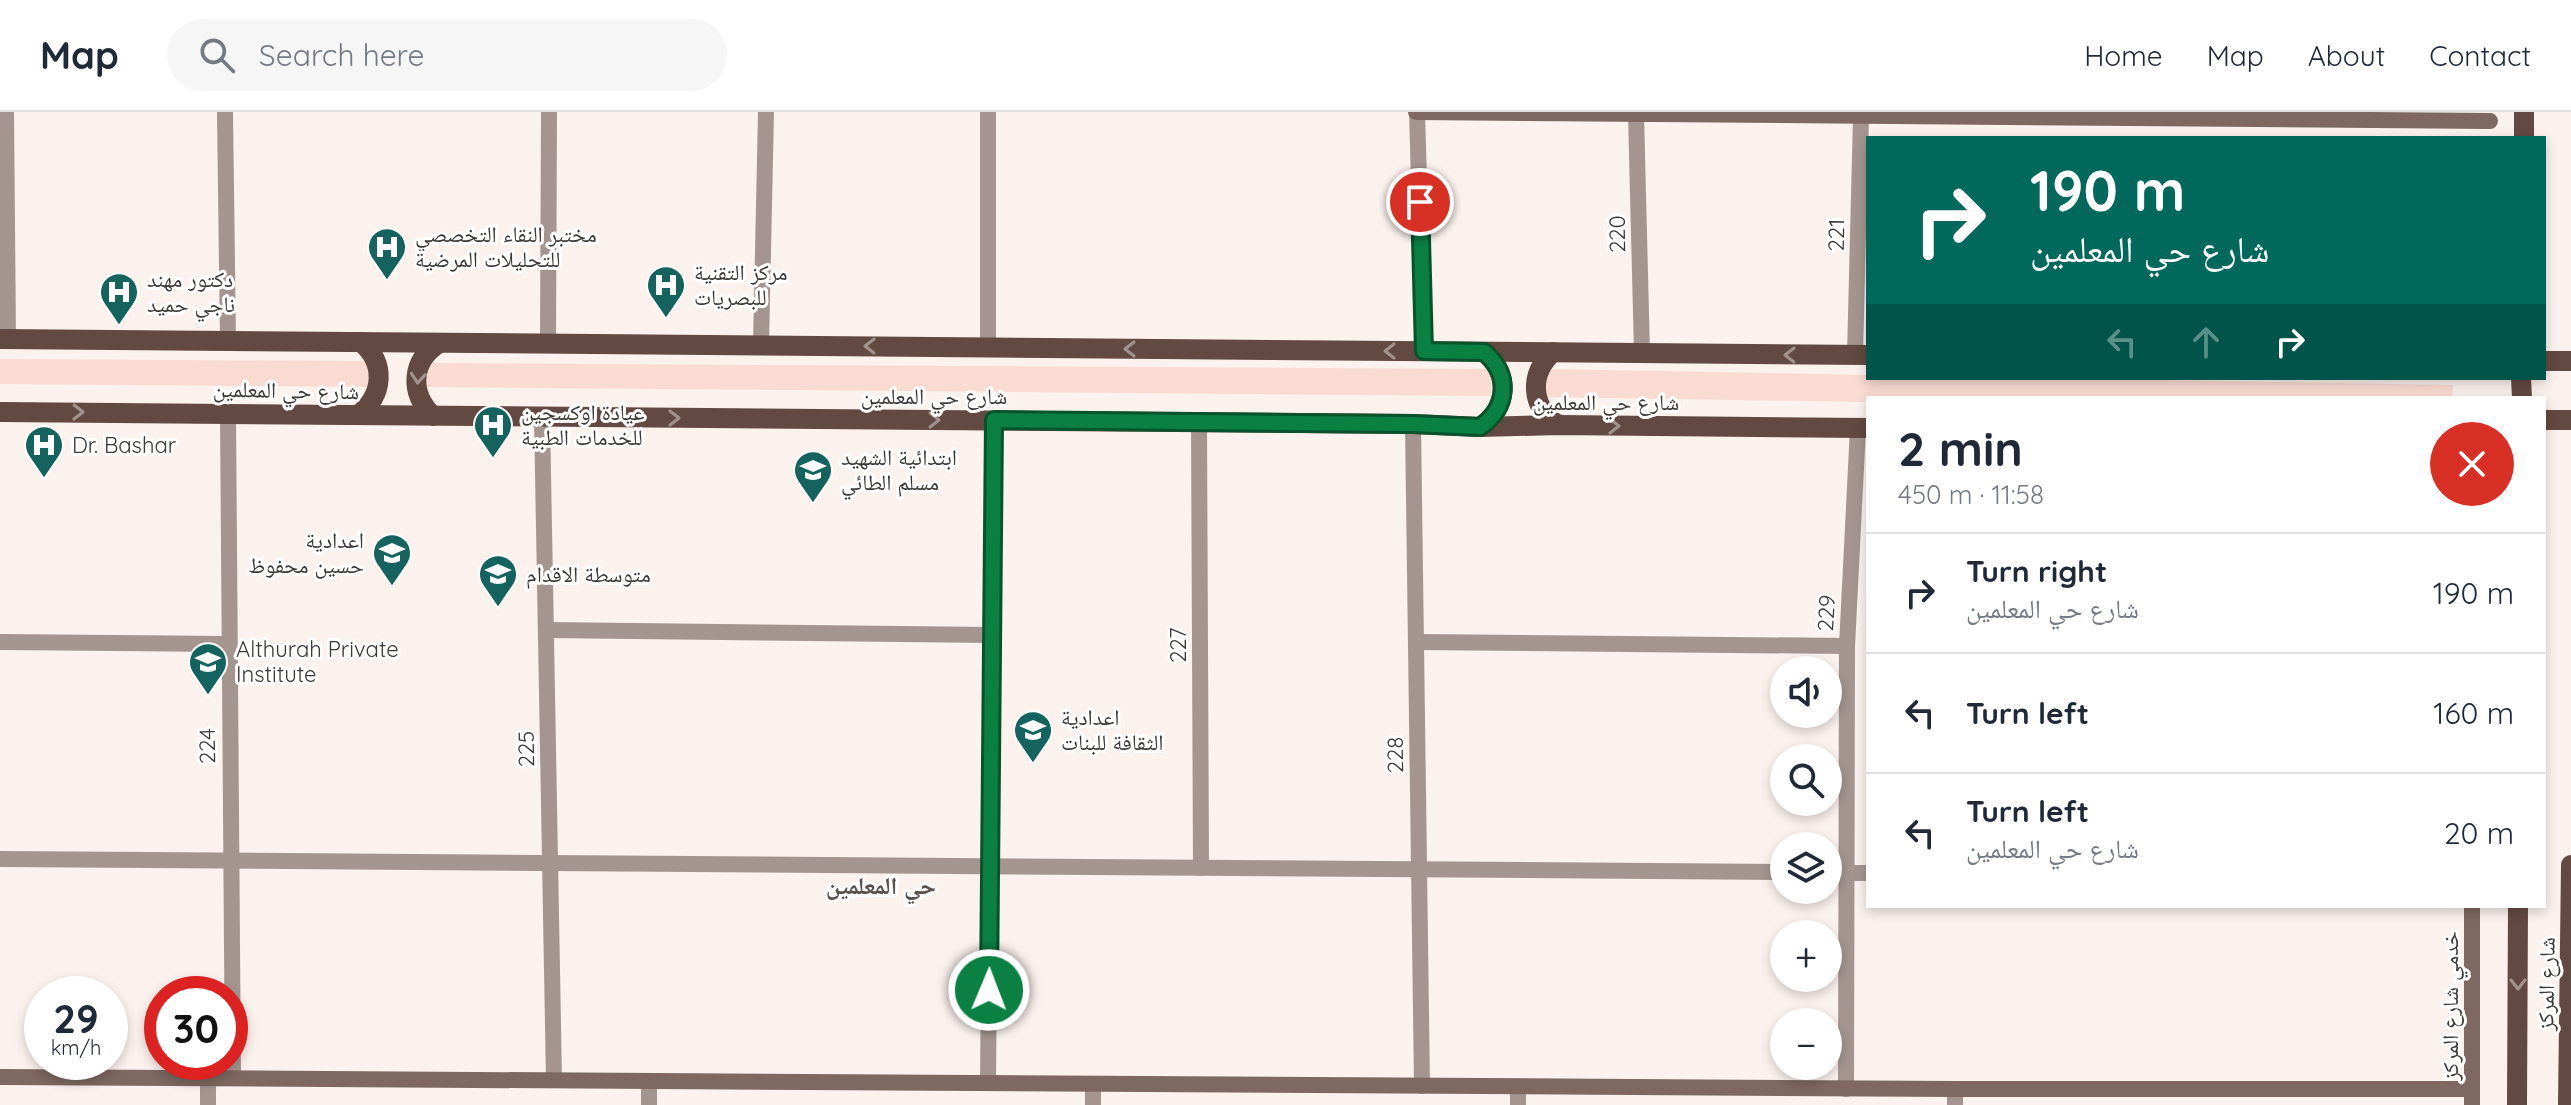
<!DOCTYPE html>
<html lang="en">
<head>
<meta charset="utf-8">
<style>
  :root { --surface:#fff; --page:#f6f6f7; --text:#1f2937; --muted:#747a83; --line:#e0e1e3 }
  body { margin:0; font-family:Quicksand,"Noto Naskh Arabic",sans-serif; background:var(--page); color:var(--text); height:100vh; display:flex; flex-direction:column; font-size:30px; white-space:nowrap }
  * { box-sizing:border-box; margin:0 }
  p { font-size:26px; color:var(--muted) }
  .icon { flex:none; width:44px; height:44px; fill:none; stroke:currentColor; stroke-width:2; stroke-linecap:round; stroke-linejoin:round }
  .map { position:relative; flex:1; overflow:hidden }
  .details { position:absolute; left:1866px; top:284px; width:680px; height:512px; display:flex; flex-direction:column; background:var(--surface); border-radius:0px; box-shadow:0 4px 12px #0003 }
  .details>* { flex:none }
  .top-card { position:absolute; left:1866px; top:24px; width:680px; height:244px; border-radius:0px; box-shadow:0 4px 12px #0003; background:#00695c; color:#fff; overflow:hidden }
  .tools { position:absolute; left:1770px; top:544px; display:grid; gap:16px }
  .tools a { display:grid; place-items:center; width:72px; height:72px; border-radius:50%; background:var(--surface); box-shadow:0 4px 12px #0003; font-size:40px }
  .speed { position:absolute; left:24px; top:864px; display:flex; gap:16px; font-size:40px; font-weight:700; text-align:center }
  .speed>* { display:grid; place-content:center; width:104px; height:104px; border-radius:50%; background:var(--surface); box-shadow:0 4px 12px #0003; line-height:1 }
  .speed small { font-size:20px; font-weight:400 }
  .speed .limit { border:12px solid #d22; background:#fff; color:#111 }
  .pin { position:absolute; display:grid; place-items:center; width:68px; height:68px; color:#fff; margin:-34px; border:4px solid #fff; border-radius:50%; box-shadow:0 2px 8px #0007 }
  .me { position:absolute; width:88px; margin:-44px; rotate:1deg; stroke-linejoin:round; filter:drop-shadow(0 0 6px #0008) }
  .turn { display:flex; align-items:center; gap:28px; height:168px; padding:0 32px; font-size:36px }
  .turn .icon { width:104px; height:104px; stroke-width:2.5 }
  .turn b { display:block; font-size:56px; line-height:68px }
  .lanes { display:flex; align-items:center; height:76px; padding:0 32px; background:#0003; justify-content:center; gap:40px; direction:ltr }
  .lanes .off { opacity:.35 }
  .round { display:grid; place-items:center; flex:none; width:84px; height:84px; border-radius:42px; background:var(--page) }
  .overview { display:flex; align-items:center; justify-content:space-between; height:136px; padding:0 32px }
  h1 { font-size:48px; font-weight:700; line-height:60px }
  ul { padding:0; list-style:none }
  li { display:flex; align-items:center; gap:24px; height:120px; padding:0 32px; border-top:2px solid var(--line) }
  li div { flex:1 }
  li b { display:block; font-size:30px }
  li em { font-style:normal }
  header { display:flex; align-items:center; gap:48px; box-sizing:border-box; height:112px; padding:0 40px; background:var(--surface); border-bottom:2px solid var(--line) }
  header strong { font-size:38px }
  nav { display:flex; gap:44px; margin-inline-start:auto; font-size:28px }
  .search { width:560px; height:72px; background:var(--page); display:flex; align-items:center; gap:20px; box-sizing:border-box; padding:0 28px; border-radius:44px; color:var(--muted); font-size:30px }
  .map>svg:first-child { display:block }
  .green { fill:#f9dbd1 }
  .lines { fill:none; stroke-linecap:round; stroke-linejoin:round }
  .street { stroke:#a49590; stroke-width:16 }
  .secondary { stroke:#7e6861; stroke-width:16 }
  .primary { stroke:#624941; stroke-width:20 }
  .oneway { stroke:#a1928d }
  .route-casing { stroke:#07532c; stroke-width:20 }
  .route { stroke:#0b8043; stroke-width:14 }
  .labels { text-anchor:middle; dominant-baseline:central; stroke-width:6; stroke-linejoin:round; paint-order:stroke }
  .poi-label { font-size:22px; fill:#3c3836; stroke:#fff; text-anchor:start }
  .street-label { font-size:22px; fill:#3c3836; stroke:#fff }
  .neighbourhood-label { font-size:24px; font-weight:bold; fill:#5a514f; stroke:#fff }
</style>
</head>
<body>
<header>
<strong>Map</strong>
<div class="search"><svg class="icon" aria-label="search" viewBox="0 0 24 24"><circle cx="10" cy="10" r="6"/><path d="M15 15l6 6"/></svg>Search here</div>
<nav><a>Home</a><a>Map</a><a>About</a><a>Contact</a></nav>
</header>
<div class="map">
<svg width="2571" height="993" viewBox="0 0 2571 993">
  <rect width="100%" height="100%" fill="#fbf1ed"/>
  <g class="green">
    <polygon points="0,247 371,249 370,275 0,272"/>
    <polygon points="428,251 1492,257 1491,284 427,275"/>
    <polygon points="1547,257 1868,263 1868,266 2047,266 2453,273 2452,286 1868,286 1868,290 1546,285"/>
  </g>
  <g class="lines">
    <g class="street">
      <polyline points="6,0 8,227"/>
      <polyline points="225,0 228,229"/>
      <polyline points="988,0 988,235"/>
      <polyline points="1417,0 1424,239"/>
      <polyline points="1636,2 1642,241"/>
      <polyline points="548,231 549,0"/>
      <polyline points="761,233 766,0"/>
      <polyline points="1855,243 1861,4"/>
      <polyline points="228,302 233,966"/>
      <polyline points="542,305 554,968"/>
      <polyline points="1199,310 1201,756"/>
      <polyline points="1413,312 1422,974"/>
      <polyline points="546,518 992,523"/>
      <polyline points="0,530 228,532"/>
      <polyline points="1416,530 1847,534"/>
      <polyline points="0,747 1784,760"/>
      <polyline points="1828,761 1868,761"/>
      <polyline points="208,966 208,993"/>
      <polyline points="649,969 649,993"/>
      <polyline points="988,971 994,308"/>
      <polyline points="1846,977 1847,534 1858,316"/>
      <polyline points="1955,977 1955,993"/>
      <polyline points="1093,993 1093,972"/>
      <polyline points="1518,993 1518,975"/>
    </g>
    <g class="secondary">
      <polyline points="1416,0 2490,9"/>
      <polyline points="2472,794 2472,993"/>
      <polyline points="0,965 1955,977 2472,977"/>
    </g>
    <g class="primary">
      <polyline points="2524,26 2524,0"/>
      <polyline points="0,227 1868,243"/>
      <path d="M1553,240C1529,262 1530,294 1558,313"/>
      <polyline points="2544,249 2571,249"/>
      <polyline points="2521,266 2522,286"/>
      <polyline points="0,300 1413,312 1480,315 1558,313 1868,316"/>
      <path d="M358,303C384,283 386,251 361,230"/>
      <path d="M433,304C409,281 411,249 439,231"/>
      <polyline points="2544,308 2571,308"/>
      <path d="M1480,315C1508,296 1511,262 1484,240"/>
      <polyline points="2517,993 2518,794"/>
      <polyline points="2568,993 2571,753"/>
    </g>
  </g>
  <defs><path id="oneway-chevron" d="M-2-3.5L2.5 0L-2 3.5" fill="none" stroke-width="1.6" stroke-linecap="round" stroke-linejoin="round" transform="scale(2)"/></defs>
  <g class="oneway">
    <use href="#oneway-chevron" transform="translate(870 234) rotate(-179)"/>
    <use href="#oneway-chevron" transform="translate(1130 237) rotate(-180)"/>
    <use href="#oneway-chevron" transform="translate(1390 239) rotate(-180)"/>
    <use href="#oneway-chevron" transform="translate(1790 243) rotate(-179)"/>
    <use href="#oneway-chevron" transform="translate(418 266) rotate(95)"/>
    <use href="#oneway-chevron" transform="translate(78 300) rotate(1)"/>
    <use href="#oneway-chevron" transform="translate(674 306)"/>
    <use href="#oneway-chevron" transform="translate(934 308)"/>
    <use href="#oneway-chevron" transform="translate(1614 314) rotate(1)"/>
    <use href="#oneway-chevron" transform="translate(2518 872) rotate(90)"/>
  </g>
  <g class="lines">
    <defs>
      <path id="route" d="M989,878L994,308L1413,312L1480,315C1508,296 1511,262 1484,240L1424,239L1420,90"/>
    </defs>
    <use href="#route" class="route-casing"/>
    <use href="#route" class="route"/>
  </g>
  <defs>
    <symbol id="hospital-pin" viewBox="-11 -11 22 30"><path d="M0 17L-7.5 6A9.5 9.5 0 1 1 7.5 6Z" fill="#14635e" stroke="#fff"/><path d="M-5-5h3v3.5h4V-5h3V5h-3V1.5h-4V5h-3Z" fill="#fff"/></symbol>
    <symbol id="school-pin" viewBox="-11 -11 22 30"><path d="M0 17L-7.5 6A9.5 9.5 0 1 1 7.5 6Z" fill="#14635e" stroke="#fff"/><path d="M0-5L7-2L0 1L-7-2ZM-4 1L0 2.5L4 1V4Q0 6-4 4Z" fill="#fff"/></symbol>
  </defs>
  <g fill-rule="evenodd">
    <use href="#hospital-pin" x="365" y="113" width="44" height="60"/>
    <use href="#hospital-pin" x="644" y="151" width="44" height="60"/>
    <use href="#hospital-pin" x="97" y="158" width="44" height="60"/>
    <use href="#hospital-pin" x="471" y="291" width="44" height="60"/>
    <use href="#hospital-pin" x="22" y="311" width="44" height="60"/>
    <use href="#school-pin" x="791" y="336" width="44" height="60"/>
    <use href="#school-pin" x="370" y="419" width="44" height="60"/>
    <use href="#school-pin" x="476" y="440" width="44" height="60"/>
    <use href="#school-pin" x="186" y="528" width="44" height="60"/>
    <use href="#school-pin" x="1011" y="596" width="44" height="60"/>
  </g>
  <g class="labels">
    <g class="poi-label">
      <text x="415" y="122">مختبر النقاء التخصصي<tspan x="415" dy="25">للتحليلات المرضية</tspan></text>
      <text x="694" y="160">مركز التقنية<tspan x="694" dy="25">للبصريات</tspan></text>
      <text x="147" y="167">دكتور مهند<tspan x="147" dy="25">ناجي حميد</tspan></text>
      <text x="521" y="300">عيادة اوكسجين<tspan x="521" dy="25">للخدمات الطبية</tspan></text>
      <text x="72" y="333">Dr. Bashar</text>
      <text x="841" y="345">ابتدائية الشهيد<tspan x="841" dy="25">مسلم الطائي</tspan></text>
      <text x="364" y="428" text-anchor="end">اعدادية<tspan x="364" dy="25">حسين محفوظ</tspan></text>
      <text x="526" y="462">متوسطة الاقدام</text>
      <text x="236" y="537">Althurah Private<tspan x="236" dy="25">Institute</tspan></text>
      <text x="1061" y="605">اعدادية<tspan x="1061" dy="25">الثقافة للبنات</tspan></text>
    </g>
    <g class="street-label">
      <text transform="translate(1617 122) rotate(-91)">220</text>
      <text transform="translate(1836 123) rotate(-89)">221</text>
      <text transform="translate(286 278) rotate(1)">شارع حي المعلمين</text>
      <text x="934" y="284">شارع حي المعلمين</text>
      <text x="1606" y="290">شارع حي المعلمين</text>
      <text transform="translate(1826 501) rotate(-87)">229</text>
      <text transform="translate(1178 533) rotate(-90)">227</text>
      <text transform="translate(207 634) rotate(-91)">224</text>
      <text transform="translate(526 637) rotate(-91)">225</text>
      <text transform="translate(1395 643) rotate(-91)">228</text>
      <text transform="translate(2546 872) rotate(-89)">شارع المركز</text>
      <text transform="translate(2450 894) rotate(-90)">خدمي شارع المركز</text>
    </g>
    <g class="neighbourhood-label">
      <text x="881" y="773">حي المعلمين</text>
    </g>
  </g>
</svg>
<div class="tools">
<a><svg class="icon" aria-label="sound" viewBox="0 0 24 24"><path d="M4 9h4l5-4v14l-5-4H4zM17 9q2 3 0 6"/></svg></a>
<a><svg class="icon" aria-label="search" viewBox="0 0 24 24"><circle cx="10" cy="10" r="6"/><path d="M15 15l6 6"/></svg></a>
<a><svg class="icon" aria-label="layers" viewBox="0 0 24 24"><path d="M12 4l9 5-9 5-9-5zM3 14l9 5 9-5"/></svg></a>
<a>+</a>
<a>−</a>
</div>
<div class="speed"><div>29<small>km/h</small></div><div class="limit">30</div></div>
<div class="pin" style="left:1420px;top:90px;background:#d93025"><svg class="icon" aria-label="arrive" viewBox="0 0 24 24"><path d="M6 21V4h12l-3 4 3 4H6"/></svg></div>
<svg class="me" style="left:989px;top:878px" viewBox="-20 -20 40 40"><circle r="17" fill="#0b8043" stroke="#fff" stroke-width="3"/><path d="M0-11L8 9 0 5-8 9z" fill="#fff"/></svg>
<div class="top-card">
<div class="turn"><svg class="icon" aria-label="right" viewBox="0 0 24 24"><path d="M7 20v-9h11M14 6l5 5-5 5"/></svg><div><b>190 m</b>شارع حي المعلمين</div></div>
<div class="lanes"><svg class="icon off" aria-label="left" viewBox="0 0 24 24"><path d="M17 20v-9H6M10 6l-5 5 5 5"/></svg><svg class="icon off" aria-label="ahead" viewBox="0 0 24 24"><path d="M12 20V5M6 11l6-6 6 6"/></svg><svg class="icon" aria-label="right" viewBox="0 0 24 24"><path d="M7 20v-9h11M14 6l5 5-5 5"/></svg></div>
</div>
<section class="details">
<div class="overview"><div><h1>2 min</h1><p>450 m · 11:58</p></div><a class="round" style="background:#d93025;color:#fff"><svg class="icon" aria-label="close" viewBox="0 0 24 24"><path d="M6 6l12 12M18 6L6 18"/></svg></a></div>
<ul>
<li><svg class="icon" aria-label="right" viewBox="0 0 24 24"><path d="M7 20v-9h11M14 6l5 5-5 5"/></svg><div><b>Turn right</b><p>شارع حي المعلمين</p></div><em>190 m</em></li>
<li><svg class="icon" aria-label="left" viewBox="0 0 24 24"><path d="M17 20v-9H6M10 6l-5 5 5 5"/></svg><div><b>Turn left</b></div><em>160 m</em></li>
<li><svg class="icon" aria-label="left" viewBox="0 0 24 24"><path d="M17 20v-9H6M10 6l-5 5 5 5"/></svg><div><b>Turn left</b><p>شارع حي المعلمين</p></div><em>20 m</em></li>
</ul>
</section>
</div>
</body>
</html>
